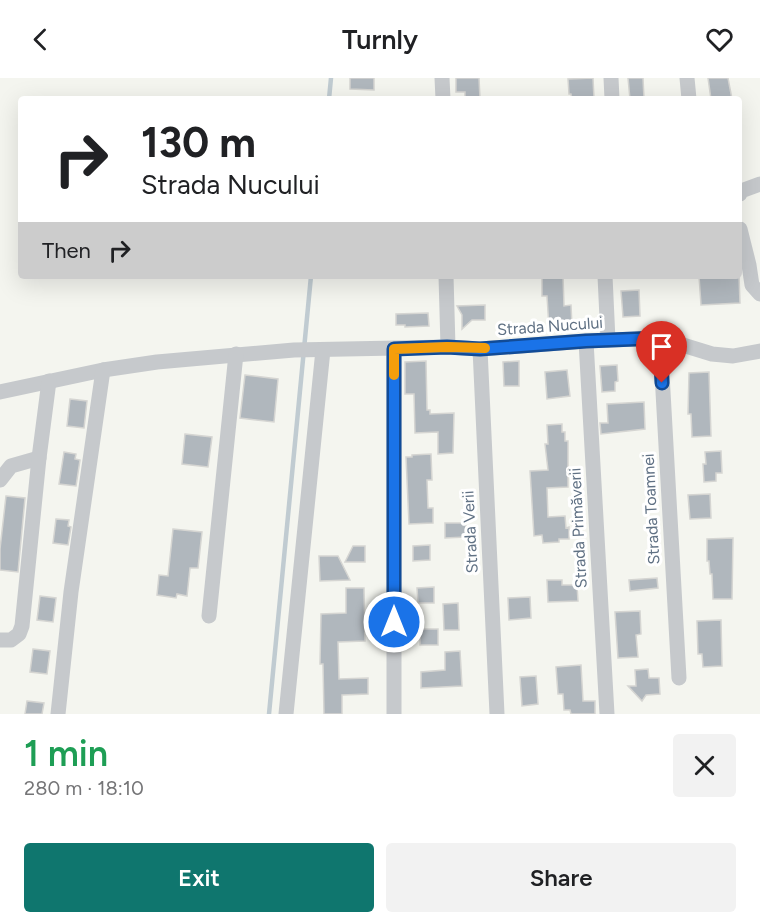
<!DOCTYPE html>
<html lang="en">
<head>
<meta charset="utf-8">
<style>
  :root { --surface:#fff; --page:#f2f2f2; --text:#202124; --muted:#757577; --accent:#0f766e }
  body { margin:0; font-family:Figtree,sans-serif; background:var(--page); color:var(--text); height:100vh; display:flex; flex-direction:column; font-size:22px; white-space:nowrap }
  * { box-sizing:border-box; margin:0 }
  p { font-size:20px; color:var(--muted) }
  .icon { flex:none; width:33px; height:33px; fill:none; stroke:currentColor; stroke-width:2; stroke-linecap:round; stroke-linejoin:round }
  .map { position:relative; height:636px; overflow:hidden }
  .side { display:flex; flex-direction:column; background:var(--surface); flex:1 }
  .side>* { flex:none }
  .guide { position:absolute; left:18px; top:18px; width:724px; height:183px; border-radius:6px; box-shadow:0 6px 24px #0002; background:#fff; color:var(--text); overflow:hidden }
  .pin { position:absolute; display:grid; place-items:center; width:51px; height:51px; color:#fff; margin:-62px -26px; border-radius:50% 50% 50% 0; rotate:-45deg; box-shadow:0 0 6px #0007 }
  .pin .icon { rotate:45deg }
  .me { position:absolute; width:66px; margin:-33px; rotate:0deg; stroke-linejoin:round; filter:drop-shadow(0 0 4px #0008) }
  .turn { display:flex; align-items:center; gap:21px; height:126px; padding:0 24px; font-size:27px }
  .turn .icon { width:78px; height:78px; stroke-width:2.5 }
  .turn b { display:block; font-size:42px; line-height:51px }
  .then { display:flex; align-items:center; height:57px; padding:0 24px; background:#0003; gap:12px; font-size:22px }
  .round { display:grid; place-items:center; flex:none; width:63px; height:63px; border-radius:6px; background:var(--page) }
  .overview { display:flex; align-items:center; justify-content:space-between; height:102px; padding:0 24px }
  h1 { font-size:36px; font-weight:600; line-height:45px; color:#1e9e55 }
  .button { display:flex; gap:12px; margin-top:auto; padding:12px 24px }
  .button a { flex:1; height:69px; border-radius:6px; background:var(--accent); color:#fff; font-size:24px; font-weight:600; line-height:69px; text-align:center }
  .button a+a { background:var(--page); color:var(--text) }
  header { display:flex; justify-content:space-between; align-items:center; height:78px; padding:0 24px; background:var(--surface); font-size:27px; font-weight:600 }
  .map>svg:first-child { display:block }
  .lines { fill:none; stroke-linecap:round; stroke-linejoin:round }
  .stream { stroke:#c0cbd1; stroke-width:4.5 }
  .building { fill:#b0b7bd; stroke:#d5d5d2; stroke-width:1.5 }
  .minor { stroke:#c6c9cc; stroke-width:15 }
  .route-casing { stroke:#114b97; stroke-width:15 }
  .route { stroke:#1a73e8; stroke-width:10 }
  .slow { stroke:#f59e0b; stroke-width:10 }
  .labels { text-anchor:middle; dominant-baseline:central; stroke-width:6; stroke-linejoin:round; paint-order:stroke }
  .street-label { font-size:16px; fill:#607184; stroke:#fff }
</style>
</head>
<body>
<header><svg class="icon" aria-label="back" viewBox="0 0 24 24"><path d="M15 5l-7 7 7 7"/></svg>Turnly<svg class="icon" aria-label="heart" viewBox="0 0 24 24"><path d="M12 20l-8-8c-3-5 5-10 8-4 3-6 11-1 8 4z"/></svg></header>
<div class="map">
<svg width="760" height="636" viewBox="0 0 760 636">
  <rect width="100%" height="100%" fill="#f4f5ef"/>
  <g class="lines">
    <g class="stream">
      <polyline points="329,21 331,0"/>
      <polyline points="269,636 311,198"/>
    </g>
  </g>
  <g class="building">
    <polygon points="350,0 374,0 374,12 350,11"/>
    <polygon points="456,0 479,0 480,21 465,21 465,14 456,14"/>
    <polygon points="593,0 594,21 572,21 571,16 569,16 568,1"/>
    <polygon points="628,0 643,0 644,21 630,21"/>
    <polygon points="708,0 728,0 732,21 711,21"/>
    <polygon points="542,198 563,198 564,228 571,227 572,248 549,250 547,218 542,218"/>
    <polygon points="699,198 739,198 740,225 701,227"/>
    <polygon points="639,212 640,238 623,239 621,213"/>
    <polygon points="485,227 485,242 472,242 462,251 462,237 457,228"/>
    <polygon points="428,235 429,248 405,249 405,247 396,247 396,236"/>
    <polygon points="426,283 427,332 430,332 430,336 454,335 453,375 438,376 438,354 415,355 414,316 405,316 405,284"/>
    <polygon points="519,283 519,308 504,308 503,284"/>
    <polygon points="617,287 618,303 615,304 615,313 602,314 600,288"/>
    <polygon points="567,292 570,318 547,321 545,294"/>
    <polygon points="709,294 711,358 692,359 691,336 688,336 689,295"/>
    <polygon points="245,297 278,301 274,344 240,340"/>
    <polygon points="70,321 87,323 84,350 67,348"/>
    <polygon points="644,324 645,351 601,356 600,345 608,345 607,326"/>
    <polygon points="562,346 562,354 565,354 565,363 568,363 568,409 547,410 548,439 565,438 566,450 569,449 569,461 559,461 559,464 543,465 542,457 534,458 530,393 548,392 545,366 548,366 547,347"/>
    <polygon points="185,356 212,359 208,389 182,386"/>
    <polygon points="721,373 722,395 716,395 716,403 704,404 703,386 706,386 705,374"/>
    <polygon points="64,374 76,376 75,381 80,382 76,408 59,406"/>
    <polygon points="431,376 432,402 427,402 428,430 433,430 433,445 409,446 406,379 412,379 412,377"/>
    <polygon points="710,416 711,440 690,441 688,417"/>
    <polygon points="6,418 25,420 18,494 0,492 0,471"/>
    <polygon points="56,441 69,442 68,448 71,449 68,467 53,465"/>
    <polygon points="445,445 466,445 466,459 445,460"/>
    <polygon points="173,451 202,454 198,490 190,490 187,518 177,516 176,520 157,517 159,497 168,498"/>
    <polygon points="733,460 732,521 713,521 712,496 710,496 709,483 707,483 707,461"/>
    <polygon points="430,467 430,482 413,483 413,468"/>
    <polygon points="353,468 365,468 365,484 345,484"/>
    <polygon points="319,478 338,478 350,502 320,503"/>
    <polygon points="657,500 658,510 630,513 629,502"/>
    <polygon points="547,502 562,502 562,507 577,507 578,523 548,524"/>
    <polygon points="434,509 434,525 418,525 417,510"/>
    <polygon points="346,510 364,510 365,563 338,564 339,601 368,600 368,616 342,617 342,636 324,636 323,586 320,586 321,536 346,535"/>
    <polygon points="40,518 56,520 53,544 37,542"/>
    <polygon points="530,519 531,540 509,542 508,520"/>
    <polygon points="458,525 459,552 444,552 443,526"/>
    <polygon points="640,533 641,556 636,557 638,579 618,580 615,534"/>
    <polygon points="721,542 722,588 703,589 702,576 698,576 697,543"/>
    <rect x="420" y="551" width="18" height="16"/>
    <polygon points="33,571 50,573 47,596 30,594"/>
    <polygon points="460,573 462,608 421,610 421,594 445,592 445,574"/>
    <polygon points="581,587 583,623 595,623 595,636 571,636 570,632 564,632 563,616 558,616 556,589"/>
    <polygon points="648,591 649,600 659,600 660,616 646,617 642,623 628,608 636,608 635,592"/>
    <polygon points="536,598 538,626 522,628 520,599"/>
    <polygon points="27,623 44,625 42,636 25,636"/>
  </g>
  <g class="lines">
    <g class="minor">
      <polyline points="442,0 443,21"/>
      <polyline points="611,0 612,21"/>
      <polyline points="687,0 689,21"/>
      <polyline points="740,116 741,113 760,106"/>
      <polyline points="740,151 749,187 752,207 760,216"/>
      <polyline points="446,198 448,269"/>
      <polyline points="605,198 608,262"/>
      <polyline points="660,260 679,600"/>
      <polyline points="586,263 607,636"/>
      <polyline points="480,271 497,636"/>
      <polyline points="0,314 103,292 157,284 294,272 448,269 480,271 586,263 660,260 712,276 733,278 760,273"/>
      <polyline points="0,402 11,388 39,380"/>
      <polyline points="209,538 236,276"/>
      <polyline points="0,562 11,562 19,556 22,548 39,380 49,303"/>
      <polyline points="58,636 71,514 103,292"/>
      <polyline points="286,636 323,272"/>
      <polyline points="394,636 394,271"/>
    </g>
  </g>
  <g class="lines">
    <defs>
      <polyline id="route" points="394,544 394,271 447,269 480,271 586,263 660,260 662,305"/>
    </defs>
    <use href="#route" class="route-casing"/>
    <use href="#route" class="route"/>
    <polyline class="slow" points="394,297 394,271 447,269 485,270"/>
  </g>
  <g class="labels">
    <g class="street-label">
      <text transform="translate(550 248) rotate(-4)">Strada Nucului</text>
      <text transform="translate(651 431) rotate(-93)">Strada Toamnei</text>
      <text transform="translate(578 450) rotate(-93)">Strada Primăverii</text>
      <text transform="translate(470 454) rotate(-93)">Strada Verii</text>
    </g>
  </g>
</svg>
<div class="pin" style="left:662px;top:305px;background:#d93025"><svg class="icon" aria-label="arrive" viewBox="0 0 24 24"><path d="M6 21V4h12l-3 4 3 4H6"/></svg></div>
<svg class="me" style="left:394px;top:544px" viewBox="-20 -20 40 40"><circle r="17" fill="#1a73e8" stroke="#fff" stroke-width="3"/><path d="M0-11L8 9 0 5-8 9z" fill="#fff"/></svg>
<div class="guide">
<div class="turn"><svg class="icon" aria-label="right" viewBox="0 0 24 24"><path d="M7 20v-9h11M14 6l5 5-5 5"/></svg><div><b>130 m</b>Strada Nucului</div></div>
<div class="then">Then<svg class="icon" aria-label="right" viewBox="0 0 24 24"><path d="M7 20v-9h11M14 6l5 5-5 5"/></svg></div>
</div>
</div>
<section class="side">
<div class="overview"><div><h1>1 min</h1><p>280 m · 18:10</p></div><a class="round"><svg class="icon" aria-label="close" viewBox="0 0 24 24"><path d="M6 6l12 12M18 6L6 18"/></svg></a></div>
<div class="button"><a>Exit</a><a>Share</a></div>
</section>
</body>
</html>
